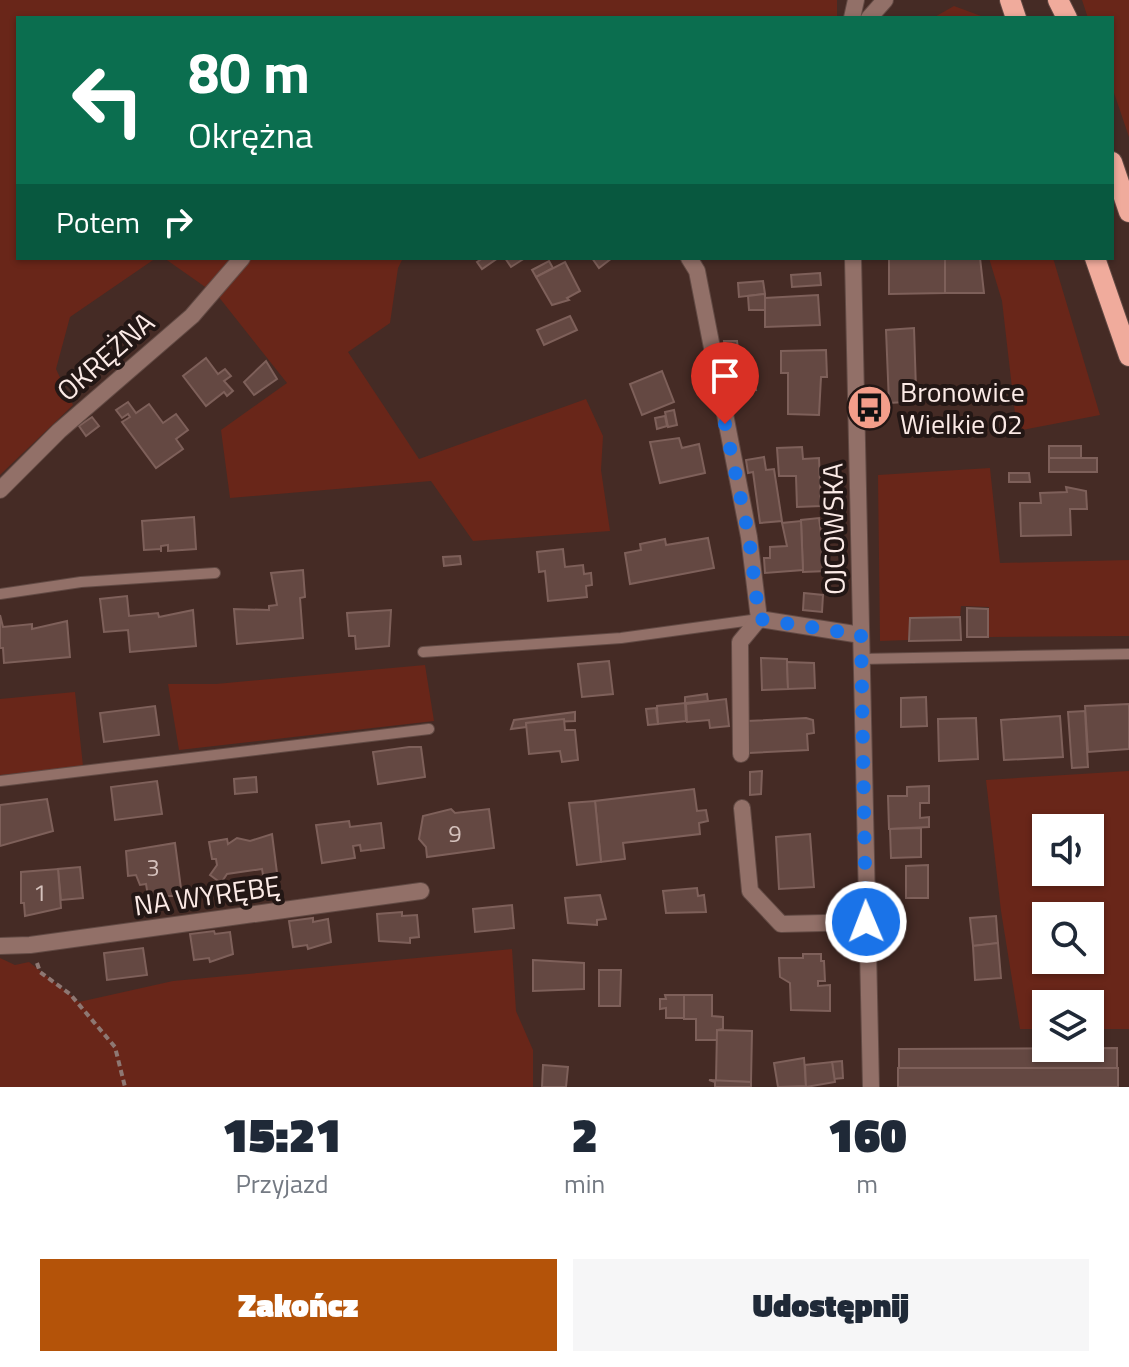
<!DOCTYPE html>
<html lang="pl">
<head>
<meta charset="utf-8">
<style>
  :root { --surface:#fff; --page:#f6f6f7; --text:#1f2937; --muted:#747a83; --accent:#b45309 }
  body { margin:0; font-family:"Titillium Web",sans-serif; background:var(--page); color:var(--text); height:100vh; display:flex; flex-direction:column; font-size:30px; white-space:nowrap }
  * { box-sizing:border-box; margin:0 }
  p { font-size:26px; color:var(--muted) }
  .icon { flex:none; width:44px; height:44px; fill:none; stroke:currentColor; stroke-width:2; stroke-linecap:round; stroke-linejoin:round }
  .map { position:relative; height:1087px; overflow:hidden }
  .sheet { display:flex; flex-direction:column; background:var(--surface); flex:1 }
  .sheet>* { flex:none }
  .top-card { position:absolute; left:16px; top:16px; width:1098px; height:244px; border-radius:0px; box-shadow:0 2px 6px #0004; background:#0b6e4f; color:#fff; overflow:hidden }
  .tools { position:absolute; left:1032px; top:814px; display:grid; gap:16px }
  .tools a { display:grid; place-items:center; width:72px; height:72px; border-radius:0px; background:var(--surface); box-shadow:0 2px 6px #0004; font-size:40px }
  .pin { position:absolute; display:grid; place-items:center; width:68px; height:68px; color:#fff; margin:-82px -34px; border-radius:50% 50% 50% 0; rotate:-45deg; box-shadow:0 0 8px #0007 }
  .pin .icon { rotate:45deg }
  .me { position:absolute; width:88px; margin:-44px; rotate:359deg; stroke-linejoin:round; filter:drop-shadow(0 0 6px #0008) }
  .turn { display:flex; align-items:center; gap:28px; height:168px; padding:0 40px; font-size:36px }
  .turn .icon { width:104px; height:104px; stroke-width:2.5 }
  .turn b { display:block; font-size:56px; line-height:68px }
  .then { display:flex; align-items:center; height:76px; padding:0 40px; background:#0003; gap:16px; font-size:30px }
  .eta { display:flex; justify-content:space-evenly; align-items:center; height:136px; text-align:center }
  .eta b { font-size:48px; font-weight:800; line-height:56px }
  .cta { display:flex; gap:16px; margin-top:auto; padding:16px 40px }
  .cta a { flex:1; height:92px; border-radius:0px; background:var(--accent); color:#fff; font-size:32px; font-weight:800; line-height:92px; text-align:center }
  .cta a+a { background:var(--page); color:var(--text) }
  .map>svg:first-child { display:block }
  .green { fill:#692619; fill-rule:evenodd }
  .building { fill:#644842; stroke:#7e605a; stroke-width:2 }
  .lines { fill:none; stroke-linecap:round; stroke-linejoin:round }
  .service-casing { stroke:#624a44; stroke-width:12 }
  .minor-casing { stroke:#624a44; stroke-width:18 }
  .tertiary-casing { stroke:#624a44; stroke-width:18 }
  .primary-casing { stroke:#624a44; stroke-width:22 }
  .path { stroke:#8e7873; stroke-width:4; stroke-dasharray:6 4; stroke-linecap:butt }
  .service { stroke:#927068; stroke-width:10 }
  .minor { stroke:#927068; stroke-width:16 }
  .tertiary { stroke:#927068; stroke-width:16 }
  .primary { stroke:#f0ab9c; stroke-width:20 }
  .route { stroke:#1a73e8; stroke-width:14; stroke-dasharray:0 25.2 }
  .labels { text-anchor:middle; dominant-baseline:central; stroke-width:8; stroke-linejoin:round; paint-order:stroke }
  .number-label { font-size:24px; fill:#d5c2bd }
  .street-label { font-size:28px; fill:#fbeae6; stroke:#231715 }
  .poi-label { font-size:28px; fill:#fbeae6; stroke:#231715; text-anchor:start }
</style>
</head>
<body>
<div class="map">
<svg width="1129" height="1087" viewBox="0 0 1129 1087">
  <rect width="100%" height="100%" fill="#452b25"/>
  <g class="green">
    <polygon points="0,0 837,0 837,18 18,18 18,258 156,258 70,317 56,369 73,405 0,475"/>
    <polygon points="1082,0 1129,0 1129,137 1112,87 1112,18 1088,18"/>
    <polygon points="954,6 981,16 982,18 933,18"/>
    <polygon points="164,258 403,258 398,268 390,323 348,352 419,459 586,399 603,436 601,470 610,531 473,541 431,481 230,498 221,430 287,383 218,296"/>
    <polygon points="989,258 1053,258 1100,415 1017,431 1002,301"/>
    <polygon points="990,468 1000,563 1129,560 1129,636 989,637 989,607 961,606 960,617 911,618 908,640 880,641 878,475"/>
    <polygon points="425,665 434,721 179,750 168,684 216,684"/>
    <polygon points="75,692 83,766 0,775 0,699"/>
    <path d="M1129,771V1029H1090V1004H1046V1029H1020L1001,911L986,780ZM1046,828H1090V872H1046ZM1046,916H1090V960H1046Z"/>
    <polygon points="512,949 516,1011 533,1050 533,1087 0,1087 0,958 15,965 29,962 79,1002 173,981"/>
  </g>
  <g class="building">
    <polygon points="483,258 498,258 482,269 477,262"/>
    <polygon points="505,258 525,258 511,267"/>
    <polygon points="592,258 612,258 599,268"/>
    <polygon points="889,258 945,258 945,293 889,294"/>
    <polygon points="945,258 980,258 984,293 945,293"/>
    <polygon points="549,261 553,268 536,277 532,270"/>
    <polygon points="565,262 580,291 567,298 569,300 552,305 536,277"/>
    <polygon points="820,273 821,285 792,287 791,275"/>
    <polygon points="763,281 765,294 739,297 738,283"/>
    <polygon points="765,294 765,310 749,310 748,296"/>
    <polygon points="818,295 820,325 765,327 765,298"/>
    <polygon points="570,316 577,330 544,345 537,330"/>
    <polygon points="914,328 916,390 922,390 922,401 889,403 886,330"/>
    <polygon points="724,341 737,341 738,349 725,351"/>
    <polygon points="826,350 827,377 821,377 819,415 788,414 788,373 781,373 781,351"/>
    <polygon points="206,358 218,374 225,369 231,376 224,381 233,391 227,396 224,392 206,406 183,376"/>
    <polygon points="266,361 277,379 254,395 244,382"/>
    <polygon points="749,362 756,390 732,392 727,364"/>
    <polygon points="662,371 674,402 642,415 630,384"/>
    <polygon points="128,402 136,413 149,404 163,423 176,414 188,430 176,439 183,449 156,468 122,422 130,417 128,414 122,418 116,410"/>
    <polygon points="674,410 677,425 668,427 665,412"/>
    <polygon points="665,416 667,426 657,429 655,418"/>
    <polygon points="92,417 99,426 86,436 79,426"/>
    <polygon points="679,438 682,448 699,444 705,473 660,483 650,442"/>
    <rect x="1049" y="446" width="32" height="12"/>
    <polygon points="802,447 803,459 819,458 821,506 797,507 796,476 779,476 777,448"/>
    <polygon points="764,457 766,470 774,469 782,521 760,523 753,472 748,473 746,460"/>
    <rect x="1049" y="458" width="48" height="14"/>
    <polygon points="1009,473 1029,473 1030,482 1009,482"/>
    <polygon points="1066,487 1086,491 1087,509 1070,509 1071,535 1021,536 1020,503 1041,503 1040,493 1067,492"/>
    <polygon points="194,517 196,549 168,551 168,545 161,546 161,552 161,549 144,550 142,521"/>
    <polygon points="819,518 821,533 827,533 828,571 803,572 801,520"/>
    <polygon points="801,521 803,570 765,573 764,558 770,558 770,547 787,546 782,523"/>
    <polygon points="708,538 714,568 630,584 625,553 641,550 640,544 665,539 666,545"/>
    <polygon points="563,549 565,567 583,565 584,574 591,573 592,585 586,586 587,597 548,601 545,571 539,572 537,552"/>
    <polygon points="460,556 461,564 444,566 443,557"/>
    <polygon points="303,570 305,597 300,598 303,638 237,644 234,609 269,610 269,606 277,605 271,573"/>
    <polygon points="804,593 823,595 822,612 803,610"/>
    <polygon points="127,596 129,616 158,613 159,617 193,610 196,646 130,652 128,630 104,632 100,599"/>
    <polygon points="967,608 988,609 988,637 967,637"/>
    <polygon points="391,610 389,646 356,649 355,636 349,636 347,613"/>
    <polygon points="0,615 3,627 32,624 32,629 67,621 70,657 4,663 3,648 0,648"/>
    <polygon points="960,617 961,640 909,641 910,618"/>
    <polygon points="761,658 787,659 788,689 762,690"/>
    <polygon points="609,661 613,694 582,697 578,664"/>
    <polygon points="787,662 814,663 815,688 788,689"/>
    <polygon points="707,694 708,701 685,703 685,697"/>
    <polygon points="926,697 927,726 901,727 901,698"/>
    <polygon points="726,699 729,726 710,728 709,720 687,722 686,704"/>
    <polygon points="685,703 686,721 658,724 657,706"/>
    <polygon points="1129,704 1129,749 1088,752 1085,706"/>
    <polygon points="155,706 159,735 104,742 100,713"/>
    <polygon points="656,708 658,724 648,725 646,709"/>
    <polygon points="1085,711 1088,767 1072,768 1068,712"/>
    <polygon points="575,712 575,721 526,723 526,727 511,729 514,720"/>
    <polygon points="1060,716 1063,757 1004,760 1001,720"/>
    <polygon points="806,718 813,720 814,733 807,734 808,750 749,753 747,721"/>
    <polygon points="976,718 978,759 939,761 938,719"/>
    <polygon points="564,719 565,730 575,730 578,760 562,762 560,751 529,754 526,723"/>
    <polygon points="409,747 421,747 425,777 378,784 373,752"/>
    <polygon points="762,771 761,794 750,795 750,772"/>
    <polygon points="256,777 257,792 235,794 234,779"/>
    <polygon points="157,781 162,814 115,820 111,787"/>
    <polygon points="929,786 929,803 920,803 920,818 929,817 929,827 889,829 888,796 907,796 907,787"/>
    <polygon points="694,789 697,811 706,810 708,821 699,823 700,834 623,843 625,859 601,862 595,801"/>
    <polygon points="47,799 53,831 0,846 0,805"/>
    <polygon points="595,801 601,862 577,865 569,803"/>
    <polygon points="451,809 455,813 489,809 494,848 427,857 426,847 419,839 423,816"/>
    <polygon points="349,821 350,827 381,823 384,848 361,851 360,845 353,846 355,858 322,863 316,825"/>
    <polygon points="921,828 921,857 891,858 890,829"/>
    <polygon points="272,834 277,873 263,875 262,869 227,874 221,883 210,875 217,865 216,859 212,859 209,842 227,839 228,844 237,838 250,841"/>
    <polygon points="810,834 814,887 779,889 776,837"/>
    <polygon points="175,843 182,896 148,896 146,884 140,885 136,875 128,876 126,851"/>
    <polygon points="928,865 928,898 906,898 906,866"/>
    <polygon points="80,867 83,898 61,900 58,869"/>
    <polygon points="58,869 61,908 25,916 24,903 21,903 21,872"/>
    <polygon points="697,888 698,896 704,895 706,912 666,913 663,891"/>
    <polygon points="600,895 606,919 597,920 597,925 568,923 565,898"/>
    <polygon points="512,905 514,928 475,932 473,909"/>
    <polygon points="402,912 402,916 417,915 419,937 410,938 410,943 379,941 377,914"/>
    <polygon points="996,916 998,943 973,946 970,918"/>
    <polygon points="313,918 313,922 328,919 331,942 308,949 307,945 293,947 289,921"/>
    <polygon points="214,931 215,934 230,932 233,954 210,962 209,958 194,960 190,934"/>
    <polygon points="998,943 1001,978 975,980 973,946"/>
    <polygon points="143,948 147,975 107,980 104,953"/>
    <polygon points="803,954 821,954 821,961 824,961 825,981 818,981 818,986 830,985 830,1011 791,1010 790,983 780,977 779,958 803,958"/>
    <polygon points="533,960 584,963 584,989 533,991"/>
    <polygon points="599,970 621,970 620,1006 599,1006"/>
    <polygon points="665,995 684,995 685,1018 666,1018 666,1008 660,1009 660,999 666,999"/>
    <polygon points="684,995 712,995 712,1016 723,1017 723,1029 717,1030 717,1040 696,1040 696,1019 684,1019"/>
    <polygon points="717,1030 752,1031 751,1082 716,1081"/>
    <polygon points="1117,1048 1117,1068 899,1068 899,1049"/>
    <polygon points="804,1058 806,1086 778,1087 774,1063"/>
    <polygon points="842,1061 843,1078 834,1079 832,1062"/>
    <polygon points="832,1062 835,1082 806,1087 805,1065"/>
    <polygon points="543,1065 568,1067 566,1087 542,1087"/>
    <rect x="898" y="1068" width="220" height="19"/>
    <polygon points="709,1080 751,1082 751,1087 715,1087 715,1082"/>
  </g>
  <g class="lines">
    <defs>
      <g id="service">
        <polyline points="0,594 81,582 215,573"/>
        <polyline points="423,652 621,638 759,619"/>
        <polyline points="860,659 1129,654"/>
        <polyline points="0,781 429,729"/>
      </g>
      <g id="minor">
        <polyline points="689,258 697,271 749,537 759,619 861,635"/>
        <polyline points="0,490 59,431 192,316 242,258"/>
        <polyline points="741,754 740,642 759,619"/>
        <polyline points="742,808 750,891 781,924 866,922"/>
        <polyline points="0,946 30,945 421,891"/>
      </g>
      <g id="tertiary">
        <polyline points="852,18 856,0"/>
        <polyline points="869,18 885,0"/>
        <polyline points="853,258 871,1087"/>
      </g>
      <g id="primary">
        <polyline points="1010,0 1016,18"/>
        <polyline points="1058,0 1067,18"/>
        <polyline points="1112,162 1129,212"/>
        <polyline points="1095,258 1129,356"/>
      </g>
    </defs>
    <use href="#service" class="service-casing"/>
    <use href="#minor" class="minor-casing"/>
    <use href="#tertiary" class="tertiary-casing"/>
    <use href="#primary" class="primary-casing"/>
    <polyline class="path" points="37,963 40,972 70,994 115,1047 125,1087"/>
    <use href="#service" class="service"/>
    <use href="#minor" class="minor"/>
    <use href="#tertiary" class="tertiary"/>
    <use href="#primary" class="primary"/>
  </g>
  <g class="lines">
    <polyline class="route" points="725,424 749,537 759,619 861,635 866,922"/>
  </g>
  <defs>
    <symbol id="bus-disc" viewBox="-11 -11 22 22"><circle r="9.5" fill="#f49e8a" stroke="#231715"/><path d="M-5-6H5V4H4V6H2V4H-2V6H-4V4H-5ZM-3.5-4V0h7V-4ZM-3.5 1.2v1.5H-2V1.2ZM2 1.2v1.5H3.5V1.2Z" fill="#111"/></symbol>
  </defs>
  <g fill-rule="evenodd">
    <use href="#bus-disc" x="844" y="382" width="51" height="51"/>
  </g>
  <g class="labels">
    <g class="number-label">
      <text x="455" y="833">9</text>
      <text x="153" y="867">3</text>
      <text x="40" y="892">1</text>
    </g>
    <g class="street-label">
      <text transform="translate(105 356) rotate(-41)">OKRĘŻNA</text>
      <text transform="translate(833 529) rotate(-91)">OJCOWSKA</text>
      <text transform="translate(207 895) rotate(-8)">NA WYRĘBĘ</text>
    </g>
    <g class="poi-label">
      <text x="900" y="391">Bronowice<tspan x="900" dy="32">Wielkie 02</tspan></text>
    </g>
  </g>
</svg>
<div class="tools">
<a><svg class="icon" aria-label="sound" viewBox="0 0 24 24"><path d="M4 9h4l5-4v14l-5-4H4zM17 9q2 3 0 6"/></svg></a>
<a><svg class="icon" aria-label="search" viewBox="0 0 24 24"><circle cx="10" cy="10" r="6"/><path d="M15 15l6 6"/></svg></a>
<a><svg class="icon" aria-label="layers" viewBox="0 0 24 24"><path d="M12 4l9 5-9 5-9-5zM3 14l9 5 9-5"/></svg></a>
</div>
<div class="pin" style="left:725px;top:424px;background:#d93025"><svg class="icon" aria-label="arrive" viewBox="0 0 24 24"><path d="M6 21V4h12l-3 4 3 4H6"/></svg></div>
<svg class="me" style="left:866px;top:922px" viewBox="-20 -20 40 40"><circle r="17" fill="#1a73e8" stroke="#fff" stroke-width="3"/><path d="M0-11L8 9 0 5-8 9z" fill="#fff"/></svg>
<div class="top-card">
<div class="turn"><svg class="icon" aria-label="left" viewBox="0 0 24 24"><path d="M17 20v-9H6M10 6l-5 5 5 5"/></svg><div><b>80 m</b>Okrężna</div></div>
<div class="then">Potem<svg class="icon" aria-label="right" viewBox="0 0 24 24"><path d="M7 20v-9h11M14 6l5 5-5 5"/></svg></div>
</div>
</div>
<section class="sheet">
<div class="eta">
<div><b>15:21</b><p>Przyjazd</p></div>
<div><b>2</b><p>min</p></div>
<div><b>160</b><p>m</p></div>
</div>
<div class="cta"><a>Zakończ</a><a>Udostępnij</a></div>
</section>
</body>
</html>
